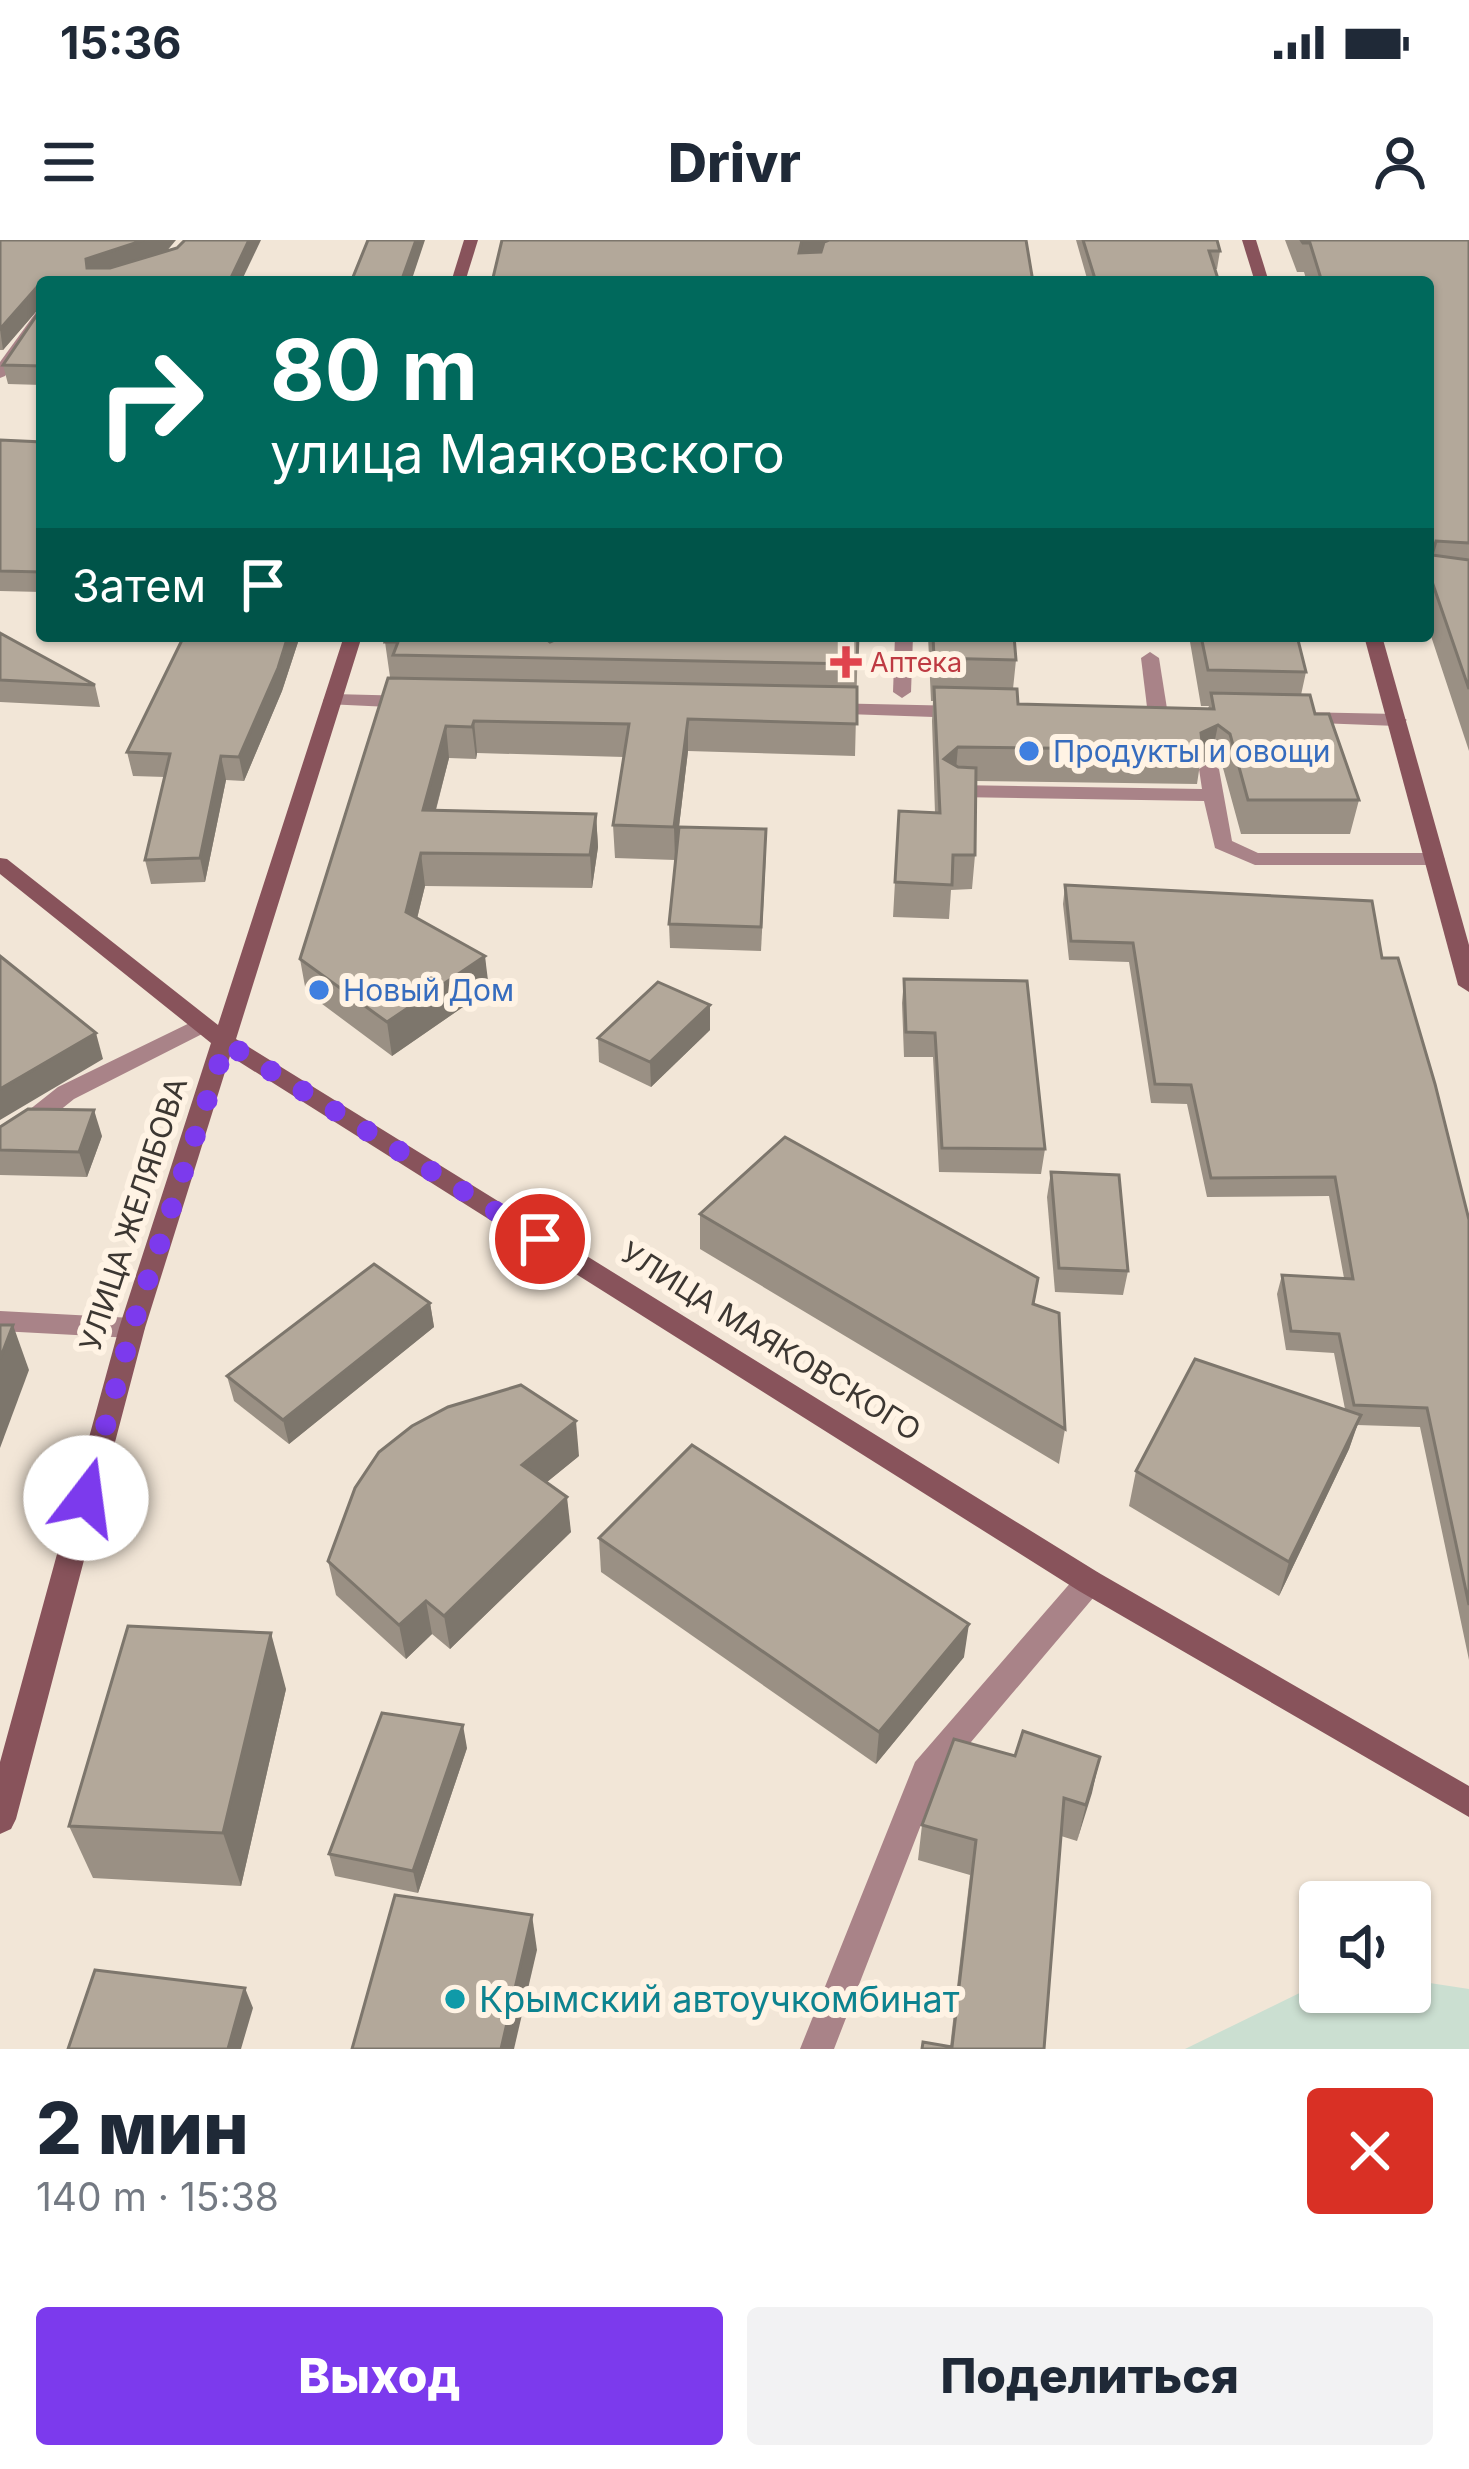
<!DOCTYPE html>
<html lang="ru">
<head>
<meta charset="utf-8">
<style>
  :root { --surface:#fff; --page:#f2f2f3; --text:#1f2937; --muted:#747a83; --accent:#7c3aed }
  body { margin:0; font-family:Inter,sans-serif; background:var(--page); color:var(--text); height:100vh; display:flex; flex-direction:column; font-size:45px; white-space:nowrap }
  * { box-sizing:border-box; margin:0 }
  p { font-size:39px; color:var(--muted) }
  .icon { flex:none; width:66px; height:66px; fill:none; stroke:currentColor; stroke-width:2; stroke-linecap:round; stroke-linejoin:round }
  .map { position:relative; height:1809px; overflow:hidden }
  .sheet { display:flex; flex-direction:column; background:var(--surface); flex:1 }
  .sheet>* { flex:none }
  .banner { position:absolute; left:36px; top:36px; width:1398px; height:366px; border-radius:12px; box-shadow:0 3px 9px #0004; background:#00695c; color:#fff; overflow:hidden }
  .controls { position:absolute; left:1299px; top:1641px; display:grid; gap:24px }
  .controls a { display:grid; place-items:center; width:132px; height:132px; border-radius:12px; background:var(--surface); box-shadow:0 3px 9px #0004; font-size:60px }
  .pin { position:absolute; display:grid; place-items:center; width:102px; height:102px; color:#fff; margin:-51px; border:6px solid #fff; border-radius:50%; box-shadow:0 3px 12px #0007 }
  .me { position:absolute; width:132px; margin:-66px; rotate:15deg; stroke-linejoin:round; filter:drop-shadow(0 0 9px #0008) }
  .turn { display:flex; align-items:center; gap:42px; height:252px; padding:0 36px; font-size:54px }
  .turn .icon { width:156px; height:156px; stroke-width:2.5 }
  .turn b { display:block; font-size:84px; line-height:102px }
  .then { display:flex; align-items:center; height:114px; padding:0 36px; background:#0003; gap:24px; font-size:45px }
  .round { display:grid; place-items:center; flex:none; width:126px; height:126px; border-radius:12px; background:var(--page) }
  .overview { display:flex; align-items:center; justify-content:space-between; height:204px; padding:0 36px }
  h1 { font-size:72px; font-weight:800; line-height:90px }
  .primary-button { display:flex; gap:24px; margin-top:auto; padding:24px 36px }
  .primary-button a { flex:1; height:138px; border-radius:12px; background:var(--accent); color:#fff; font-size:48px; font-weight:800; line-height:138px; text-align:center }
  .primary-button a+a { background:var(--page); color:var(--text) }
  .status { display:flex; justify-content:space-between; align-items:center; height:84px; padding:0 60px; background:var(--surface); direction:ltr }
  .status svg { height:33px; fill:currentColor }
  header { display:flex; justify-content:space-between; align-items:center; height:156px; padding:0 36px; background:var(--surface); font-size:54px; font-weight:800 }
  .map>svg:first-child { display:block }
  .green { fill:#cbdfd1 }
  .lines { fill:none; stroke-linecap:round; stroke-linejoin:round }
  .lane { fill:#a98388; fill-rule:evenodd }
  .street { fill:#a98388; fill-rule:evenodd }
  .secondary { fill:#88535b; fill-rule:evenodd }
  .wall { fill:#9a9084 }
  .shaded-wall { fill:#7d766c }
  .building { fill:#b3a89a; stroke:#7d766c; stroke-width:3 }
  .route { stroke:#7c3aed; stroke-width:21; stroke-dasharray:0 37.8 }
  .health-dot { fill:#e0444e; stroke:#fff3e4; stroke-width:4.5 }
  .shop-dot { fill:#3f7fe0; stroke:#fff3e4; stroke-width:4.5 }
  .culture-dot { fill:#0f9aa8; stroke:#fff3e4; stroke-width:4.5 }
  .labels { text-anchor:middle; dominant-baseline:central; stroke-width:12; stroke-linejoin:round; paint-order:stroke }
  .far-health-label { font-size:27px; fill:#be3a42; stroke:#fff3e4; text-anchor:start }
  .shop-label { font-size:30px; fill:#366cbe; stroke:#fff3e4; text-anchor:start }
  .street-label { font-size:30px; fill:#3c3732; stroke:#fff3e4 }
  .near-culture-label { font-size:36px; fill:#0d838f; stroke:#fff3e4; text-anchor:start }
</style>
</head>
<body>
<div class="status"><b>15:36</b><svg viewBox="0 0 49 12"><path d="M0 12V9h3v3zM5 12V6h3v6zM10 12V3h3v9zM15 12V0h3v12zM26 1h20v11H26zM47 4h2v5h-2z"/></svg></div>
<header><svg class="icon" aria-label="menu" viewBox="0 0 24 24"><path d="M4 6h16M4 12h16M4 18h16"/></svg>Drivr<svg class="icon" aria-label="person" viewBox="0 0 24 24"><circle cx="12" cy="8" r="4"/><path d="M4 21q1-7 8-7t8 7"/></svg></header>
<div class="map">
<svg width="1469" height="1809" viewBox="0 0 1469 1809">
  <rect width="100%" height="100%" fill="#f2e6d7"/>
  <polygon class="green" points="1410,1740 1469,1749 1469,1809 1185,1809 1320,1743 1320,1752 1410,1752"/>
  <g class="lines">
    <g class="lane">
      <polygon points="42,70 42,85 5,136 0,138 0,122 37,71"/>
      <polygon points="895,396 913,396 911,452 902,458 893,452"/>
      <polygon points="1150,412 1159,418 1168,475 1158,481 1148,475 1141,418"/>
      <polygon points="1209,523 1219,529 1232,601 1258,613 1435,613 1445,619 1435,625 1255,625 1215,608 1204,561 955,557 945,551 955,545 1202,549 1199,529"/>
      <polygon points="202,777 210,780 213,785 210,790 74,859 8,912 0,914 0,893 58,847"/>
      <polygon points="0,1071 132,1078 141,1081 145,1088 141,1095 132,1098 0,1091"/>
      <polygon points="1089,1330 1099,1333 1103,1342 1099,1351 938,1541 834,1809 800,1809 915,1522 1079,1333"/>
    </g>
    <g class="street">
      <polygon points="333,454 411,456 421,462 411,468 326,464 323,460"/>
      <polygon points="824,463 963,466 973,472 963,478 817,473 817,465"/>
      <polygon points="1298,472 1397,474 1407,480 1397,486 1291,482 1288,478"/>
    </g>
    <g class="secondary">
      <polygon points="464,0 478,0 465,42 451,42"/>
      <polygon points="1242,0 1256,0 1269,42 1255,42"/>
      <polygon points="344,396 362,396 236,799 1099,1333 1469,1546 1469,1577 1079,1351 230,816 145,1088 16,1579 11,1589 0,1594 0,1522 119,1088 211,803 0,634 0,618 7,619 218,785"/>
      <polygon points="1364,396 1382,396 1469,705 1469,752 1458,745"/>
    </g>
  </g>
  <g class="wall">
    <polygon points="0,0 168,11 261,0 42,42 42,145 8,144 3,125 41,69 41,66 3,110 0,110"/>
    <polygon points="1076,0 1217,0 1220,11 1217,29 1215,29 1219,42 1088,42"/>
    <polygon points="1285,0 1469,0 1469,511 1428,387 1428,42 1307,42 1304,32 1297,32"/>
    <polygon points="0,200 42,202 42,352 0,351"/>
    <polygon points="0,393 95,445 100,467 0,462"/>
    <polygon points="184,396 300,396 282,451 244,541 226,540 205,642 151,644 145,620 165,537 133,536 127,512"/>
    <polygon points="550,396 549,401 858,396 855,516 688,511 675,620 615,618 613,585 624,517 477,513 476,519 449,518 436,570 596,574 598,607 592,648 425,646 417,679 489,749 392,816 306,752 300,719 390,437 385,402"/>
    <polygon points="928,396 1014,396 1016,420 1013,449 1018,464 1208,468 1209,466 1201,466 1189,396 1297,396 1306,432 1301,455 1315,474 1359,560 1350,594 1241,594 1223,528 1211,519 1200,524 1197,544 976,541 975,615 972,649 951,650 949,679 893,677 899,571 935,573 932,481 933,461 931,461"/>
    <polygon points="766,613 761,711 670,708 669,684"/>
    <polygon points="1065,645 1382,718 1469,980 1469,1420 1420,1187 1357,1185 1349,1209 1279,1356 1129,1266 1136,1231 1345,1169 1334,1113 1286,1110 1277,1054 1282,1035 1344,1038 1329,956 1207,957 1187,864 1151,863 1129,722 1069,720 1063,664"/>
    <polygon points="904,739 1045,909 1041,934 939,932 933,817 904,817 902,763"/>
    <polygon points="710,790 651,847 599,822 598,798"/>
    <polygon points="102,896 87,937 0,935 0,910"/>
    <polygon points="1051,932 1128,1031 1123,1055 1055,1052 1047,957"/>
    <polygon points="700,974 1038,1038 1034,1065 1065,1189 1059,1224 700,1009"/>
    <polygon points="430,1063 434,1087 289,1204 234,1161 227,1136"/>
    <polygon points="579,1216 547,1242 571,1292 450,1409 432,1394 406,1419 336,1355 328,1321"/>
    <polygon points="599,1298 964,1417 876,1524 601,1332"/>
    <polygon points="286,1449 241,1646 93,1638 69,1586"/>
    <polygon points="467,1508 418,1653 335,1636 329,1614"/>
    <polygon points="1015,1516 1100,1517 1077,1601 1061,1596 1044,1809 950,1807 970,1635 918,1620 922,1585"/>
  </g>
  <g class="shaded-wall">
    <polygon points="144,0 176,0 166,12 90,38 86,19"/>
    <polygon points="249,0 261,0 241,42 229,42"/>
    <polygon points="416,0 425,0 411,42 401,42"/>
    <polygon points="802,0 827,0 826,15 799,13"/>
    <polygon points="37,47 41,66 3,110 0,89"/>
    <polygon points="288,396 300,396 282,451 244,541 239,517"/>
    <polygon points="688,479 688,511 675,620 674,587"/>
    <polygon points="474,481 477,513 476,519 472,487"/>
    <polygon points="1218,485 1211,519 1200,524 1203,510 1201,493"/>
    <polygon points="446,486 449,518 427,603 423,570"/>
    <polygon points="958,507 955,541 944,519"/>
    <polygon points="221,516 226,540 205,642 200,618"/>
    <polygon points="596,574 598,607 592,648 590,615"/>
    <polygon points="421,613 425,646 410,706 406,672"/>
    <polygon points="485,716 489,749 392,816 387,782"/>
    <polygon points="710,765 710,790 651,847 650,822"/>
    <polygon points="96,793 103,819 0,880 0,849"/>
    <polygon points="94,870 102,896 87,937 79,912"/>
    <polygon points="430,1063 434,1087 289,1204 283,1180"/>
    <polygon points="13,1085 29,1130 0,1208 0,1119"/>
    <polygon points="1361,1175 1349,1209 1279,1356 1289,1322"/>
    <polygon points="576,1181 579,1216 526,1259 522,1225"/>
    <polygon points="567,1257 571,1292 450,1409 444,1376"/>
    <polygon points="426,1361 432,1394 406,1419 399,1385"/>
    <polygon points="969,1384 964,1417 876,1524 879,1492"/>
    <polygon points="271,1393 286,1449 241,1646 223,1593"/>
    <polygon points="463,1485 467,1508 418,1653 413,1631"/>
    <polygon points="1100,1517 1092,1553 1077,1601 1086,1565"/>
    <polygon points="532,1675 537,1710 514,1809 501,1809"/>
    <polygon points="245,1748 253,1768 241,1809 228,1809"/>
  </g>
  <g class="building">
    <polygon points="0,0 144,0 86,19 87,28 110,28 177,8 185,0 249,0 229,42 42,42 42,51 37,47 0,89"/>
    <polygon points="368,0 416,0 401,42 351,42"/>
    <polygon points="502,0 802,0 799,13 821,12 824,2 829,0 1026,0 1033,42 492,42"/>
    <polygon points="1083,0 1217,0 1220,11 1209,11 1219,42 1096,42"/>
    <polygon points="1301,0 1469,0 1469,303 1436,301 1432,315 1469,320 1469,449 1428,330 1428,42 1322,42 1310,3 1303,3"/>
    <polygon points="42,55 42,126 3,125 41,69"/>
    <polygon points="0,200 42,202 42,332 0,331"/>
    <polygon points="0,393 95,445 0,440"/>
    <polygon points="184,396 288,396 278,428 239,517 221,516 200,618 145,620 170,514 127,512"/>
    <polygon points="387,396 542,396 550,402 564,396 858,396 857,424 393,415 398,402 385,402"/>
    <polygon points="933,396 1014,396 1016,420 934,418"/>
    <polygon points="1201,396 1297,396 1306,432 1208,430"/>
    <polygon points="388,438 857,447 857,484 688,479 674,587 613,585 629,484 474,481 472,487 446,486 423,570 596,574 590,615 421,613 406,672 485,716 387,782 300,719"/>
    <polygon points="934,447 1017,449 1018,464 1214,469 1211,453 1310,455 1315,474 1329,474 1359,560 1248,560 1230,494 1218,485 1201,493 1203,510 958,507 944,519 958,527 976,528 975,615 953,615 952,645 895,642 899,571 940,573"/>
    <polygon points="679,587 766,589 761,687 669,684"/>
    <polygon points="1065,645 1372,661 1382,718 1398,718 1435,844 1469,980 1469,1365 1427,1168 1354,1165 1339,1094 1291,1091 1282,1035 1353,1039 1335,937 1211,938 1191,845 1155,844 1133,703 1071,701"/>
    <polygon points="0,716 96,793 0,849"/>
    <polygon points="904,739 1027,741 1045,909 942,908 935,793 906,792"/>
    <polygon points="658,742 710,765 650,822 598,798"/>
    <polygon points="28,869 94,870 79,912 0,910 0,887"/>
    <polygon points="785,897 1038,1038 1033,1064 1059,1073 1065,1189 700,974"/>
    <polygon points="1051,932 1119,935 1128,1031 1059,1028"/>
    <polygon points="374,1024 430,1063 283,1180 227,1136"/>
    <polygon points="0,1085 13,1085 0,1119"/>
    <polygon points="1195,1119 1361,1175 1289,1322 1136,1231"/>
    <polygon points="521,1145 576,1181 522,1225 567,1257 444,1376 426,1361 399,1385 328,1321 355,1248 379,1212 412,1186 448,1167"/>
    <polygon points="692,1205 969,1384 879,1492 599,1298"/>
    <polygon points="128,1386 271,1393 223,1593 69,1586"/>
    <polygon points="382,1473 463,1485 413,1631 329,1614"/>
    <polygon points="1023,1491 1100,1517 1086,1565 1064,1558 1044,1809 922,1809 923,1802 952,1807 976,1600 922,1585 954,1499 1015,1516"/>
    <polygon points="395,1655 532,1675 501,1809 352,1809"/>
    <polygon points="95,1730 245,1748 228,1809 68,1809"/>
  </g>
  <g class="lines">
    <polyline class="route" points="86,1258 132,1088 226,803 540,999"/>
  </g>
  <path class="health-dot" d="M840 404h12v12h12v12h-12v12h-12v-12h-12v-12h12z"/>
  <g class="shop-dot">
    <circle cx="1029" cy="511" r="12"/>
    <circle cx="319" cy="750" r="12"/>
  </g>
  <circle class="culture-dot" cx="455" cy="1759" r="12"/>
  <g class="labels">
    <g class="far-health-label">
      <text x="870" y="422">Аптека</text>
    </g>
    <g class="shop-label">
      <text x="1053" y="511">Продукты и овощи</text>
      <text x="343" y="750">Новый Дом</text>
    </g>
    <g class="street-label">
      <text transform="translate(133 974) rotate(-72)">УЛИЦА ЖЕЛЯБОВА</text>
      <text transform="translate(771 1101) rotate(32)">УЛИЦА МАЯКОВСКОГО</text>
    </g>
    <g class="near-culture-label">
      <text x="479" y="1759">Крымский автоучкомбинат</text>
    </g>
  </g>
</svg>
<div class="controls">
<a><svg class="icon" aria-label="sound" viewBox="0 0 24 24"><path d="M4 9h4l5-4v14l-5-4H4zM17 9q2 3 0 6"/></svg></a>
</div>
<div class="pin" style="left:540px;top:999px;background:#d93025"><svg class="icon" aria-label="arrive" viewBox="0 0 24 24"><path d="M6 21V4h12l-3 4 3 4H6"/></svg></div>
<svg class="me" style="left:86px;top:1258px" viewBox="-20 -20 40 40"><circle r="19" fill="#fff"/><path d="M0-13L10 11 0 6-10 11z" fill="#7c3aed"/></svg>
<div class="banner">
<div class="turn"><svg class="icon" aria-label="right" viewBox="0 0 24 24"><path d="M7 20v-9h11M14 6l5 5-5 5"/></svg><div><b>80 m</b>улица Маяковского</div></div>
<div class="then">Затем<svg class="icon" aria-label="arrive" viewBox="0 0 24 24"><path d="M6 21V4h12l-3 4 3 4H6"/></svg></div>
</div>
</div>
<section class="sheet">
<div class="overview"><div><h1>2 мин</h1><p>140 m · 15:38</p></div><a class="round" style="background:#d93025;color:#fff"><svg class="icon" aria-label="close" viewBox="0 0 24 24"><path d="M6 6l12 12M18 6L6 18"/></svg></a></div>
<div class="primary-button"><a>Выход</a><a>Поделиться</a></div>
</section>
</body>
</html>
